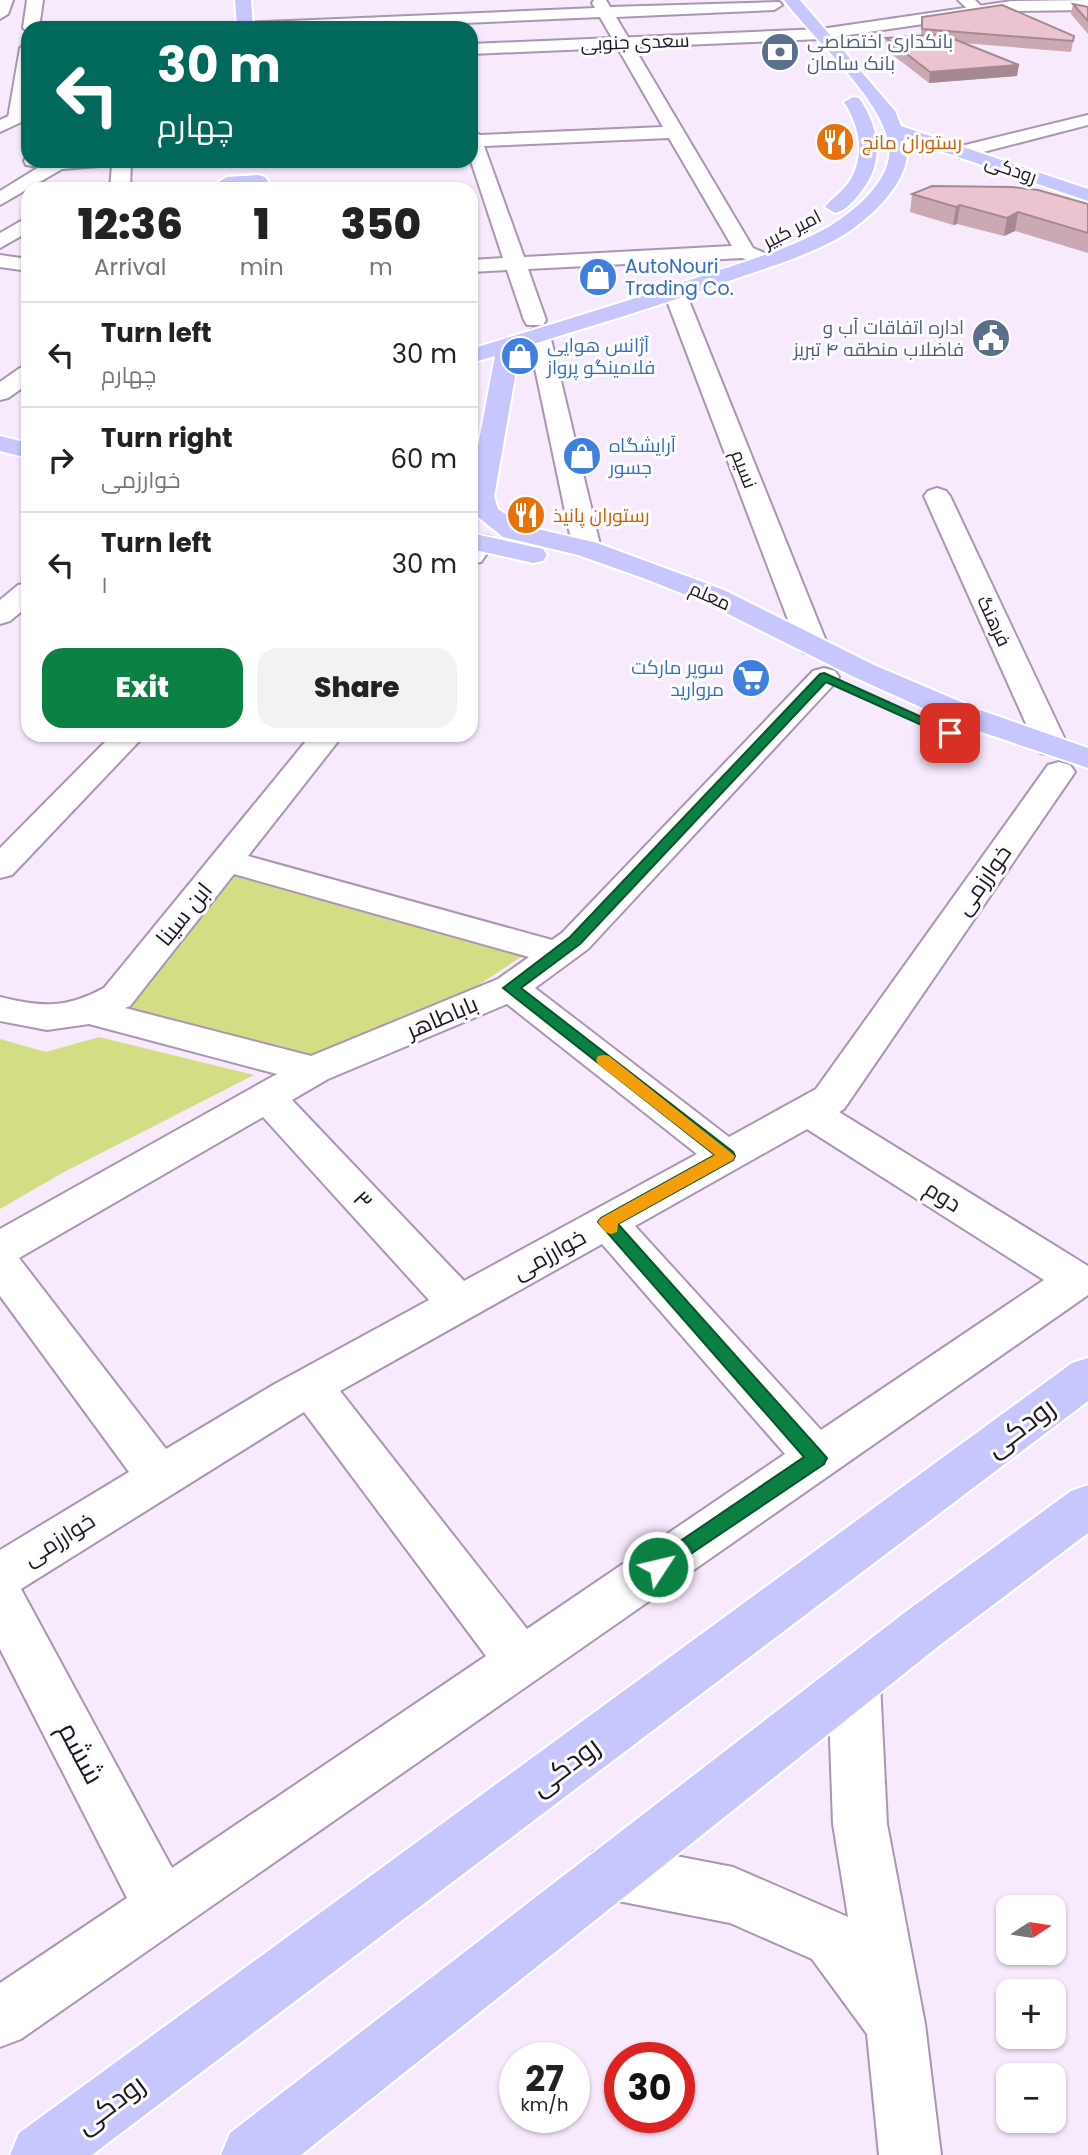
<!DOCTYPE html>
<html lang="en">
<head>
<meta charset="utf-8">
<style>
  :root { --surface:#fff; --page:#f2f2f2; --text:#222; --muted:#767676; --line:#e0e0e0; --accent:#0b8043 }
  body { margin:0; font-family:Poppins,Cairo,sans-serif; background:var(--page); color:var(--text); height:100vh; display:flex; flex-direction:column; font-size:26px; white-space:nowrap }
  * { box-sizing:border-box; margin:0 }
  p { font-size:23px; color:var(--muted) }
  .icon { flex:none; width:38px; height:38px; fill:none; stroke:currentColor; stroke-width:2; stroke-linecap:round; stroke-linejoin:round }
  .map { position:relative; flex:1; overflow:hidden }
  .drawer { position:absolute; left:21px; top:182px; width:457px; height:560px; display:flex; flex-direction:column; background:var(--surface); border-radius:21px; box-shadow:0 2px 5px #0004 }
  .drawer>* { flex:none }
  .guide { position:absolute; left:21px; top:21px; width:457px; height:147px; border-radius:21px; box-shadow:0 2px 5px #0004; background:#00695c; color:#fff; overflow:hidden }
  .needle { width:46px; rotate:78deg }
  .fabs { position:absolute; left:996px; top:1895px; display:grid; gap:14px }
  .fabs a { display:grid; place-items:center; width:70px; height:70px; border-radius:14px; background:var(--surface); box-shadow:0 2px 5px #0004; font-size:35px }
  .speed { position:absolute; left:499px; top:2042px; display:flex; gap:14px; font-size:35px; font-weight:700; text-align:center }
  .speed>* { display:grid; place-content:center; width:91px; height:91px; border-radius:50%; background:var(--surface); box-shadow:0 2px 5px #0004; line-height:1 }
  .speed small { font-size:18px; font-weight:400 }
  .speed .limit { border:10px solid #d22; background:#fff; color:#111 }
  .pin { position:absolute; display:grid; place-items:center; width:60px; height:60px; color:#fff; margin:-30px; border-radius:14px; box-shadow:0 4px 10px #0006 }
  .me { position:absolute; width:77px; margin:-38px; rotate:55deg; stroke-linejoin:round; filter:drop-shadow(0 0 5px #0008) }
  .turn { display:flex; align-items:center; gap:24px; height:147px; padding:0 21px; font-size:32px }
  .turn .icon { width:91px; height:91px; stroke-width:2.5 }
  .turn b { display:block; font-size:49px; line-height:60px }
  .eta { display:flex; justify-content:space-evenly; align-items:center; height:119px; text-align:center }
  .eta b { font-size:42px; font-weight:800; line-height:49px }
  .cta { display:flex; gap:14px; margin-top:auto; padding:14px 21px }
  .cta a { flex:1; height:80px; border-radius:21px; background:var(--accent); color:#fff; font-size:28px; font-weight:800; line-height:80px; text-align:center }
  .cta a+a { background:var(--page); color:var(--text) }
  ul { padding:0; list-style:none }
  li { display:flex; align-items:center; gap:21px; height:105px; padding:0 21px; border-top:2px solid var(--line) }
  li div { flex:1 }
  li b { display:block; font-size:26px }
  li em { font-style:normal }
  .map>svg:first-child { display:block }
  .green { fill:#d3dd84 }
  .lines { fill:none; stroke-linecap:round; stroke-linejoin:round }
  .minor-casing { stroke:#aa95b2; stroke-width:4 }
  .tertiary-casing { stroke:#aa95b2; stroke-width:4 }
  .secondary-casing { stroke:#aa95b2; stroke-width:4 }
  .primary-casing { stroke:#fff; stroke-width:4 }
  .minor { fill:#fff; fill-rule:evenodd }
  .tertiary { fill:#fff; fill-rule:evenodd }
  .secondary { fill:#fff; fill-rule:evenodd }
  .primary { fill:#c7c6fe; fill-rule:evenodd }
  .wall { fill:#cba9b2 }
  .shaded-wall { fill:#a58991 }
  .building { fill:#ecc4cf; stroke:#a58991; stroke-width:2 }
  .route { fill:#0b8043; stroke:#07532c; stroke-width:2 }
  .slow { fill:#f59e0b }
  .labels { text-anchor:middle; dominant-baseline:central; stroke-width:6; stroke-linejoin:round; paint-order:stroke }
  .far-service-label { font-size:19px; fill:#4e5e75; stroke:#fcfcfc; text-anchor:start }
  .far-street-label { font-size:19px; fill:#1e1621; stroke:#fcfcfc }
  .far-food-label { font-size:19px; fill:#c56008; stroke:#fcfcfc; text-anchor:start }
  .far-shop-label { font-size:19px; fill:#366cbe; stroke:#fcfcfc; text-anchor:start }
  .street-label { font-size:23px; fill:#1e1621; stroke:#fcfcfc }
  .near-street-label { font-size:28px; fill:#1e1621; stroke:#fcfcfc }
</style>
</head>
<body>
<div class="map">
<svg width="1088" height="2155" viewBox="0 0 1088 2155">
  <rect width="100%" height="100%" fill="#f7eafd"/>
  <g class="green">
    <polygon points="231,871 524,955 474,988 308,1060 130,1012 126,1001"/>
    <polygon points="99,1037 254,1075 64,1172 0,1209 0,1039 46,1052"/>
  </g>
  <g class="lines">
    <defs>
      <g id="minor">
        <polygon points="0,0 13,0 8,14 0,19"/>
        <polygon points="27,0 43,0 39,28 28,28 28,32 23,28"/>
        <path d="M594,0H606L610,7L779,2L782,5L774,10L616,17L753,248L774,257L777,261L774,265L767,267L742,258L528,269L546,320L543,325H527L524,320L507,270L471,272V260L503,258L471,161V130L480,135L663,127L600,17L353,28H237L245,23L595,8L592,3ZM669,138L732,246L524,257L484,146Z"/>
        <polygon points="958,0 975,0 986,11 983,14 973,14"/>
        <polygon points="28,43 26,118 17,123 8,118 20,48"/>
        <polygon points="1088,115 1088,125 960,158 951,152 953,148"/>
        <polygon points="26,157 28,161 131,161 130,189 110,189 112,165 62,169 0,205 0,191 39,167 26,165 24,161"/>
        <polygon points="28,217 28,232 0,248 0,233"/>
        <polygon points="0,255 28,259 28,271 0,267"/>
        <polygon points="675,287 683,288 686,293 828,646 823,652 813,655 803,652 798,646 664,293 667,288"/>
        <polygon points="539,328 547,330 550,335 601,549 597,555 587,557 577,555 573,549 528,335 531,330"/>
        <polygon points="28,366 28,384 8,398 0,400 0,382 20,368"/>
        <polygon points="937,488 946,491 950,496 1068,746 1063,753 1052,755 1041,753 1036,746 924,496 928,491"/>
        <polygon points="481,535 491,537 494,543 481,562 471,564 471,538"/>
        <polygon points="28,583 28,606 10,621 0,624 0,600 18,585"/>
        <path d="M824,668L835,671L839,677L835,683L588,949L535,988L729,1137L816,1089L1048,765L1059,762L1070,765L1075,772L844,1109L839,1112L1088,1266V1295L21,2039L0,2047V1983L127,1898L0,1649V1550L129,1472L0,1296V1229L277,1074L89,1024L47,1030L0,1021V997C42,1007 65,1009 104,988L311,735H343L248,856L552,940L562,933L813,671ZM234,874L529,957L498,979L311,1056L125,1008L130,1006ZM507,1004L697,1154L464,1281L292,1100L328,1079ZM263,1117L429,1300L273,1385L166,1449L19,1258ZM807,1129L1044,1280L821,1430L635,1226ZM602,1244L785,1454L527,1629L340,1391ZM304,1412L486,1656L172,1868L21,1589Z"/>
        <polygon points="112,735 145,735 12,875 0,878 0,848"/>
        <polygon points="854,1658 872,1665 880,1682 887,1824 925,2024 941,2155 879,2155 867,2034 812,1959 730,1923 613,1900 593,1892 585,1872 593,1852 613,1844 733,1867 848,1917 833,1824 828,1682 836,1665"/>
      </g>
      <polygon id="tertiary" points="28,107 28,119 0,132 0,120"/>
      <polygon id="secondary" points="1088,0 1088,10 1012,11 821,39 471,54 471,44 821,29 1012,1"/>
      <g id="primary">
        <polygon points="235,0 251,0 253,28 237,28"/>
        <path d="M784,0H800L895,111L901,126L1088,189V201L905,139C918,179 864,225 833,241C798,259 760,270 723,283C656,307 588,327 520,348L494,497L498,509L521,525L597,543L724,590L874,665L980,710L1088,748V768L958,724L854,677L704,602L643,578L578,555L503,537L473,513L471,483L495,356L471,363V349C549,325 627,302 705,275C743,262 783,251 819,232C847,218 895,181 889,145C882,98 814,40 784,0Z"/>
        <path d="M853,97L859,98C880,129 885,163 860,193C853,202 846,210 835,213L825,207C832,198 842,192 849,182C866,156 860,127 844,102Z"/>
        <polygon points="258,175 265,177 268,181 265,185 227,189 217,183 227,177"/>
        <polygon points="0,436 28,443 28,458 0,451"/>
        <polygon points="471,533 543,549 547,555 543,561 533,563 471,549"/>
        <polygon points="1088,1358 1088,1401 92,2155 10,2155 19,2133 1072,1363"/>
        <polygon points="1088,1485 1088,1533 940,1645 301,2155 221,2155 230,2133 904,1613 1071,1491"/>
      </g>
    </defs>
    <use href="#minor" class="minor-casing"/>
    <use href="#tertiary" class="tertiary-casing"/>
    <use href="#secondary" class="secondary-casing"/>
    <use href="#primary" class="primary-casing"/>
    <use href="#minor" class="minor"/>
    <use href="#tertiary" class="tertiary"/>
    <use href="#secondary" class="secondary"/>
    <use href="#primary" class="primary"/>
  </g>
  <g class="wall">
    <polygon points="1073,4 1088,7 1088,34 1071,14"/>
    <polygon points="922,17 1074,36 1071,52 962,43 1017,76 929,83 885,49 886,38 921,36"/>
    <polygon points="912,194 1088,204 1088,253 1015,231 1004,236 957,224 953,225 910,212"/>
  </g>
  <g class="shaded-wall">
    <polygon points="1019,65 1017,76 929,83 930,72"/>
    <polygon points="960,205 957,224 953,225 956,207"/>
    <polygon points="1018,212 1015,231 1004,236 1007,218"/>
  </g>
  <g class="building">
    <polygon points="1073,4 1088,7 1088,21"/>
    <polygon points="1002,5 1074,36 1073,41 922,29 922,17"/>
    <polygon points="941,34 1019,65 930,72 886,38"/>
    <polygon points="932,186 1012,187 1038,190 1088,204 1088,233 1018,212 1007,218 960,205 956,207 912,194"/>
  </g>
  <polygon class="route" points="824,673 957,733 955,736 946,736 826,682 580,944 521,988 733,1152 735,1156 733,1160 618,1224 827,1458 824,1464 658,1576 651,1574 648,1567 651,1561 804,1457 598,1222 601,1218 715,1155 503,988 570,937 820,674"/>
  <polygon class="slow" points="604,1055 609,1056 735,1156 733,1160 618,1224 617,1232 611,1234 605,1232 598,1222 601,1218 715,1155 598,1064 596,1060 598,1056"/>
  <defs>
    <symbol id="bank-disc" viewBox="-11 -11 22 22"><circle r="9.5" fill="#5c6f8a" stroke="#fcfcfc"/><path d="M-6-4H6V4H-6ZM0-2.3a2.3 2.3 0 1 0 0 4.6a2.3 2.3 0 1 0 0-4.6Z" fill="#fff"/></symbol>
    <symbol id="restaurant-disc" viewBox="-11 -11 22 22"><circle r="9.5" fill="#e8710a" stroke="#fcfcfc"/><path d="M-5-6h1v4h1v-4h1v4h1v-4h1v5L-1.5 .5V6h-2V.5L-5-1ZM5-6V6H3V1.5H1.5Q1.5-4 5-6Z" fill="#fff"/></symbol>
    <symbol id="shop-disc" viewBox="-11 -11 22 22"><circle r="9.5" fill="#3f7fe0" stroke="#fcfcfc"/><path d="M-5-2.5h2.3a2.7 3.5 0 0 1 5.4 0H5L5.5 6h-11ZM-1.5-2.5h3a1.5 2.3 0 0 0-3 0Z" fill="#fff"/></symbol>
    <symbol id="civic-disc" viewBox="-11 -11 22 22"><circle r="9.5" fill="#5c6f8a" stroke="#fcfcfc"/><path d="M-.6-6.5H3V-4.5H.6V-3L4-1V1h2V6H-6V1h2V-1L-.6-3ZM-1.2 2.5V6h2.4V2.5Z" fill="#fff"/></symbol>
    <symbol id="supermarket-disc" viewBox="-11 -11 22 22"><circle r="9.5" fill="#3f7fe0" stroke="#fcfcfc"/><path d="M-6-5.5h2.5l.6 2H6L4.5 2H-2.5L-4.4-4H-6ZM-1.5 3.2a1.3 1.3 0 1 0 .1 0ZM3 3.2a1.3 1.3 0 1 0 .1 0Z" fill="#fff"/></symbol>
  </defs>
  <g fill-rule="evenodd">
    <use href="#bank-disc" x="758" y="30" width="44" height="44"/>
    <use href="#restaurant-disc" x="813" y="120" width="44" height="44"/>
    <use href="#shop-disc" x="576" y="255" width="44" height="44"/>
    <use href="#civic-disc" x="969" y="316" width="44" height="44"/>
    <use href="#shop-disc" x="498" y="334" width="44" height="44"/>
    <use href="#shop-disc" x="560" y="434" width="44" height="44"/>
    <use href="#restaurant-disc" x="504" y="493" width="44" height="44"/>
    <use href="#supermarket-disc" x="729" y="656" width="44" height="44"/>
  </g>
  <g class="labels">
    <g class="far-service-label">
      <text x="807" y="41">بانکداری اختصاصی<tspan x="807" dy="22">بانک سامان</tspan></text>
      <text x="964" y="327" text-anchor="end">اداره اتفاقات آب و<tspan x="964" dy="22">فاضلاب منطقه ۴ تبریز</tspan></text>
    </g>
    <g class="far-street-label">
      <text transform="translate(635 42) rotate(-2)">سعدى جنوبی</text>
      <text transform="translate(1011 169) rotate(19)">رودکى</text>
      <text transform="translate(792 229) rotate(-27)">امیر کبیر</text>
      <text transform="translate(744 469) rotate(69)">نسیم</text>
      <text transform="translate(710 596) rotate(24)">معلم</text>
      <text transform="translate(994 621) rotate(65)">فرهنگ</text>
    </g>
    <g class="far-food-label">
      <text x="862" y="142">رستوران مانچ</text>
      <text x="553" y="515">رستوران پانیذ</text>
    </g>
    <g class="far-shop-label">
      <text x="625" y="266">AutoNouri<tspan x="625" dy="22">Trading Co.</tspan></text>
      <text x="547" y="345">آژانس هوایی<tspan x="547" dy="22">فلامینگو پرواز</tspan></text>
      <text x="609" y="445">آرایشگاه<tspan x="609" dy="22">جسور</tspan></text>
      <text x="724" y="667" text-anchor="end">سوپر مارکت<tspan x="724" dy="22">مروارید</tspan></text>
    </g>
    <g class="street-label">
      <text transform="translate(983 880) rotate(-55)">خوارزمی</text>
      <text transform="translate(184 914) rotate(-51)">ابن سینا</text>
      <text transform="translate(442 1017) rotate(-23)">باباطاهر</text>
      <text transform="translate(943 1196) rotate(32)">دوم</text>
      <text transform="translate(363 1200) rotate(47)">۳</text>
      <text transform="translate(549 1254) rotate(-29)">خوارزمی</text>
      <text transform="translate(59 1539) rotate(-32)">خوارزمی</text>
    </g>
    <g class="near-street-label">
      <text transform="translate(1020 1427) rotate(-37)">رودکی</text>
      <text transform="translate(81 1753) rotate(62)">ششم</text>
      <text transform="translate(565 1766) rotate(-37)">رودکی</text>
      <text transform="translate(110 2104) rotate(-37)">رودکی</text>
    </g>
  </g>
</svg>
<div class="fabs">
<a><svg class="needle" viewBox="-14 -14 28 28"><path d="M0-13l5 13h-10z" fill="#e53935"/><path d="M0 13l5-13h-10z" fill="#767676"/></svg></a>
<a>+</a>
<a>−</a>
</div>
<div class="speed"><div>27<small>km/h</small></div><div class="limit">30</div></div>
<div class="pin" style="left:950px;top:733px;background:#d93025"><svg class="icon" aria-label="arrive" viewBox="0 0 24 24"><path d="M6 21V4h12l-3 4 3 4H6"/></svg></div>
<svg class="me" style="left:658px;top:1567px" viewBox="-20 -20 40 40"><circle r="17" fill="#0b8043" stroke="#fff" stroke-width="3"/><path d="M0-11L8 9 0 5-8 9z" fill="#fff"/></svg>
<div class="guide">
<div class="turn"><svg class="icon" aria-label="left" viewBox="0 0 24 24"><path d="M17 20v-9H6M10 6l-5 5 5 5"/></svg><div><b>30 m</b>چهارم</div></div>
</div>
<section class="drawer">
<div class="eta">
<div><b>12:36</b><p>Arrival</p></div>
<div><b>1</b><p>min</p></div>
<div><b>350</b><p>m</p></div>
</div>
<ul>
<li><svg class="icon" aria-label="left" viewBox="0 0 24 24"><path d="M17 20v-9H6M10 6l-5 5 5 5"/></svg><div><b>Turn left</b><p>چهارم</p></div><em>30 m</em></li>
<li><svg class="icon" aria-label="right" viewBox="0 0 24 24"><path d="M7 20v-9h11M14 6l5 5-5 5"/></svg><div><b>Turn right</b><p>خوارزمی</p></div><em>60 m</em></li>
<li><svg class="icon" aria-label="left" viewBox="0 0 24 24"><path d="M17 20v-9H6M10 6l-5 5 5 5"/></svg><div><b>Turn left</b><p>۱</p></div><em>30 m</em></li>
</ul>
<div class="cta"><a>Exit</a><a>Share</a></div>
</section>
</div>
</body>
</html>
